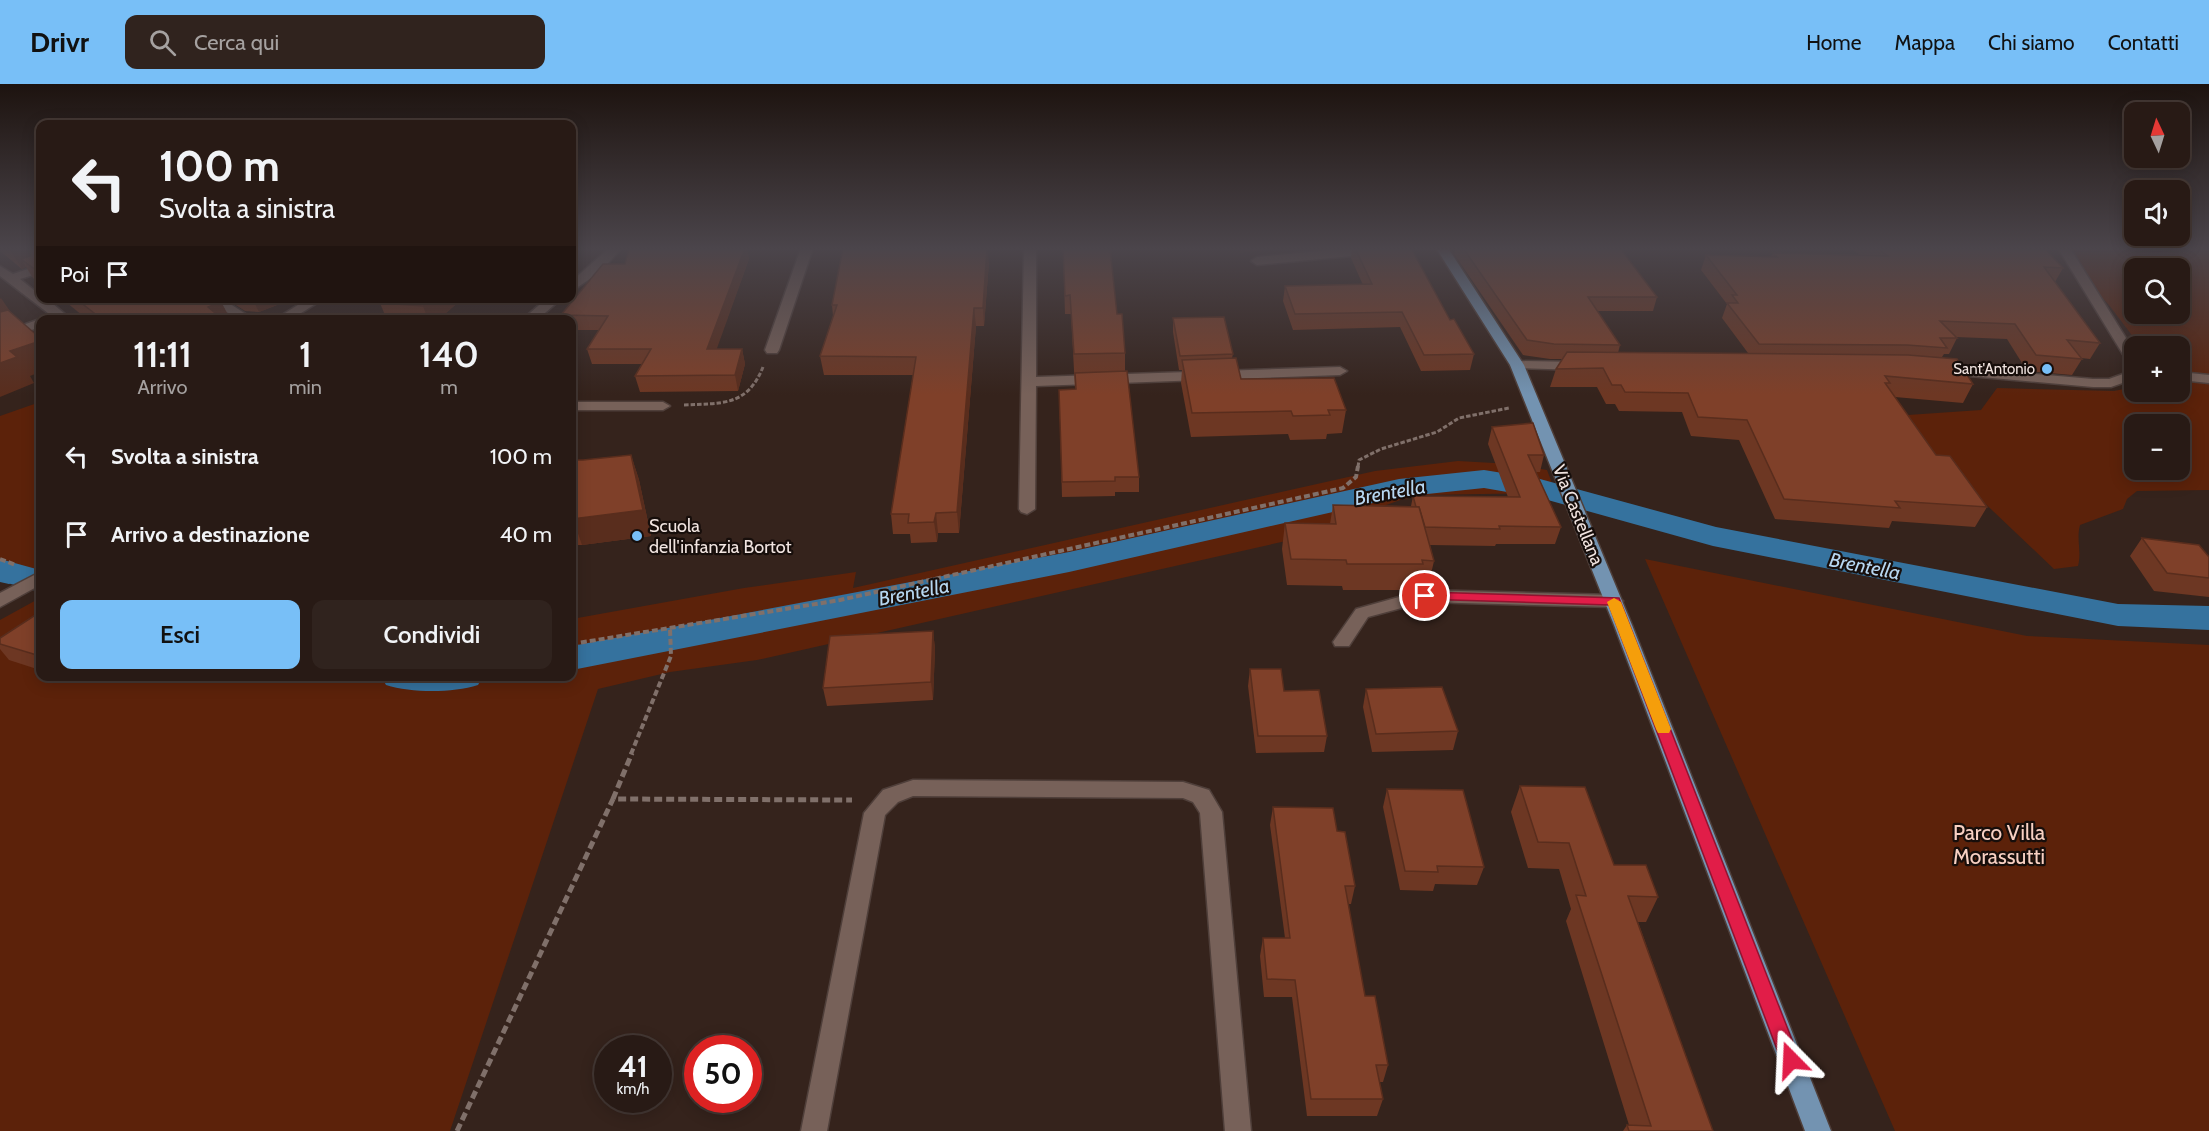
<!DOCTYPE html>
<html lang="it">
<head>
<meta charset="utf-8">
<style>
  :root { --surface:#281a15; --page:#30231e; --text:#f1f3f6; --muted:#a5a1a0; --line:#443834; --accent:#78bff7 }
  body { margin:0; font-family:Cabin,sans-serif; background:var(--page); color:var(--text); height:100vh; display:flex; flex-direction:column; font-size:22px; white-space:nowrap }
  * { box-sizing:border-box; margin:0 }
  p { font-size:20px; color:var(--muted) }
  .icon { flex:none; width:33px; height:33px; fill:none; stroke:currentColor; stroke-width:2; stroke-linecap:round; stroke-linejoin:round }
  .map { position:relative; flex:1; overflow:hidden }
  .details { position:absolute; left:36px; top:231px; width:540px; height:366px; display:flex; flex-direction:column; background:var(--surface); border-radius:12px; box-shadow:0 3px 15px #0003,0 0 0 2px var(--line) }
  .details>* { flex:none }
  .banner { position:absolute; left:36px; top:36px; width:540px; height:183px; border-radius:12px; box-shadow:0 3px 15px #0003,0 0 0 2px var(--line); background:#281a15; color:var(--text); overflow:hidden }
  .needle { width:39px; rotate:356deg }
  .tools { position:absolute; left:2124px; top:18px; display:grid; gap:12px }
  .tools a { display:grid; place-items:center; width:66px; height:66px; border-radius:12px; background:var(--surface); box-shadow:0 3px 15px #0003,0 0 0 2px var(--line); font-size:30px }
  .speed { position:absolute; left:594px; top:951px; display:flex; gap:12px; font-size:30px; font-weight:700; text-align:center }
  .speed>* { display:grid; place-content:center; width:78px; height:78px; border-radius:50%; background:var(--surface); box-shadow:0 3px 15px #0003,0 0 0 2px var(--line); line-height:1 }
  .speed small { font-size:15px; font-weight:400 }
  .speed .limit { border:9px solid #d22; background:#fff; color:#111 }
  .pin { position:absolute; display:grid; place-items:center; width:51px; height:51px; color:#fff; margin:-26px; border:3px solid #fff; border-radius:50%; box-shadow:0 2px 6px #0007 }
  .me { position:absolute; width:66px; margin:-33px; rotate:339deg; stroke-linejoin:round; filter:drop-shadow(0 0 4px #0008) }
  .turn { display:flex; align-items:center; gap:21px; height:126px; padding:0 24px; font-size:27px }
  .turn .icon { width:78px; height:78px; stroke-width:2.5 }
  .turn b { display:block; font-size:42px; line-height:51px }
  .then { display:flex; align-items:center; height:57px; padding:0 24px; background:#0003; gap:12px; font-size:22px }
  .eta { display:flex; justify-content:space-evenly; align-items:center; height:102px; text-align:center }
  .eta b { font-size:36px; font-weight:600; line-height:42px }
  .action { display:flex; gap:12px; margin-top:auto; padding:12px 24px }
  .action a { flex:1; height:69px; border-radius:12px; background:var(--accent); color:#111; font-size:24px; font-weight:600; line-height:69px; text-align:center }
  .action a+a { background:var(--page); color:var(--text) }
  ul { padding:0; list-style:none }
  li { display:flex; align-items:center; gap:18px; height:78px; padding:0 24px }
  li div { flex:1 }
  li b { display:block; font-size:22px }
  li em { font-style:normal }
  header { display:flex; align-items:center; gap:36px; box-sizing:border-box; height:84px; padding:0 30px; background:var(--accent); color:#111 }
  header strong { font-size:28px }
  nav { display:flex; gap:33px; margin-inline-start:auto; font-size:21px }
  .search { width:420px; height:54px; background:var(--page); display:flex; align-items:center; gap:15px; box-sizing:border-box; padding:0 21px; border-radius:12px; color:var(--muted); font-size:22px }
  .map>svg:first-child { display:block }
  .green { fill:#5c220a; fill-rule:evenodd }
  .water { fill:#35729e }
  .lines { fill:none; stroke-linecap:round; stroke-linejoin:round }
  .canal { fill:#35729e; fill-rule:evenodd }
  .minor-casing { stroke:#4f3f3a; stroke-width:3 }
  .major-casing { stroke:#4f3f3a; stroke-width:3 }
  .path-far2 { stroke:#80706a; stroke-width:3; stroke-dasharray:4.5 2; stroke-linecap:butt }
  .path-far1 { stroke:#80706a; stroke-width:4; stroke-dasharray:6 3; stroke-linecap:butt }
  .path { stroke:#80706a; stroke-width:5; stroke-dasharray:8 4; stroke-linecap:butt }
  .minor { fill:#776159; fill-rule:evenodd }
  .major { fill:#7393b1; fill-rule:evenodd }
  .wall { fill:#6d3723 }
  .shaded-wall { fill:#592d1d }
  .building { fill:#7f4029; stroke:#592d1d; stroke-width:1.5 }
  .route { fill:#e11d48; stroke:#92132f; stroke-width:1.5 }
  .slow { fill:#f59e0b }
  .poi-dot { fill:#78bff7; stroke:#170e0b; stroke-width:2 }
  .labels { text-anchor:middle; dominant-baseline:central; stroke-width:4.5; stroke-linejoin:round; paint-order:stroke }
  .far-poi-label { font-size:15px; fill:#f1e4e0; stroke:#170e0b; text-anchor:end }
  .street-label { font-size:18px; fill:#f1e4e0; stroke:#170e0b }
  .poi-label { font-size:18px; fill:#f1e4e0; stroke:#170e0b; text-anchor:start }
  .water-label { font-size:20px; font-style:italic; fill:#b7d7f1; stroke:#170e0b }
  .near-park-label { font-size:21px; fill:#f8d0c2; stroke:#170e0b }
</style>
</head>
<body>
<header>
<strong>Drivr</strong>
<div class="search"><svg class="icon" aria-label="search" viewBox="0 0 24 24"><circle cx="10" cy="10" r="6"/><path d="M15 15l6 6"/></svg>Cerca qui</div>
<nav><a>Home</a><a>Mappa</a><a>Chi siamo</a><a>Contatti</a></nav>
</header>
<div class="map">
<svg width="2209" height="1047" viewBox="0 0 2209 1047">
  <rect width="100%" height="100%" fill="#35231c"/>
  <g class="green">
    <path d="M2055,164H2209V406L2137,407L2127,415L2123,425L2080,441C2076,456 2082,467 2078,482L2054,485L1893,332L1981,326L1997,304L2114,307L2134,303V308H2180V262H2140L2109,221ZM2134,184H2180V230H2134ZM2134,340H2180V386H2134Z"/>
    <polygon points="40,318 40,482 32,486 0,477 0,332"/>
    <polygon points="1458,377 1512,380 1547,386 1557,412 1533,409 1425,411 1403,415 1286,457 757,576 670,588 598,605 450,1047 0,1047 0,536 40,514 40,592 572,592 572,535 744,504 856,488 853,504 1375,387"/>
    <polygon points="1645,475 2027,552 2209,561 2209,1047 1895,1047"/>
  </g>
  <polygon class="water" points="0,477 32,486 9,500 0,498"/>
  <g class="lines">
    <g class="canal">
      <polygon points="1484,386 1540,395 1716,443 2118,520 2209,522 2209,546 2118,542 1713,462 1537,413 1484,404 1399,413 1069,488 572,586 572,562 1069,468 1399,395"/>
      <polygon points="0,475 40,486 40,508 0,497"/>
      <path d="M381,592H483L478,601C452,609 412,609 386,601Z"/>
    </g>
    <defs>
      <g id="minor">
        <polygon points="609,164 622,164 600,188 572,207 572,197"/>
        <polygon points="801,164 813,164 779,266 777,269 767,269 765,266"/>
        <polygon points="1024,164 1036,164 1036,293 1340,283 1347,287 1340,291 1036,302 1035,425 1027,430 1021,428 1019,425"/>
        <polygon points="1352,164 1400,164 1394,168 1257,181 1251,177 1257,173"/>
        <polygon points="2058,164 2070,164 2134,267 2134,281 2127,277"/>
        <polygon points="40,181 40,189 20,195 40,211 40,214 46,214 72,236 57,236 0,192 0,182 13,190"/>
        <polygon points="205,214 221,214 255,236 239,236"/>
        <polygon points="309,214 325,214 290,236 274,236"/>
        <polygon points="547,214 562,214 537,236 522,236"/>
        <polygon points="40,235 40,243 0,257 0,249"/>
        <polygon points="1517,277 1580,278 1587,282 1580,286 1512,284 1510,281"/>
        <polygon points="1941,282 2093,295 2109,295 2134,286 2134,295 2111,303 2093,303 1936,289 1934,286"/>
        <polygon points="2180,288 2209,291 2209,299 2180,296"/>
        <polygon points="572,318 663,318 670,322 663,326 572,326"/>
        <polygon points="40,488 40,501 0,523 0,509"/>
        <polygon points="1424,506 1614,511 1623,517 1614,523 1424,518 1368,533 1349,562 1335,562 1333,558 1356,525"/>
        <polygon points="913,696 1183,698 1209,706 1222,728 1251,1047 1225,1047 1200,729 1193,718 1183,714 913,712 898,718 885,731 827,1047 801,1047 864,729 883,706"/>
      </g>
      <polygon id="major" points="1436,164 1448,164 1524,281 1632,541 1831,1047 1805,1047 1614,541 1510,281"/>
    </defs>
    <use href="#minor" class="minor-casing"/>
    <use href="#major" class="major-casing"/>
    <g class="path-far2">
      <path d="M684,321C721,319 747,323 763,283"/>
      <polyline points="1358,383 1359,376 1381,365 1437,348 1459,334 1509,324"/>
    </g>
    <g class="path-far1">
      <polyline points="0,475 16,481"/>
      <polyline points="572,560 840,516 1343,404 1356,393 1358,382"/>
      <polyline points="631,670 671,572 670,544"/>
    </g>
    <g class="path">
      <polyline points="613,715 632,669"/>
      <polyline points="457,1047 613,715 852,716"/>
    </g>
    <use href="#minor" class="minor"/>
    <use href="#major" class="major"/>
  </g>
  <g class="wall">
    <polygon points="0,164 40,164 40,199 33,194 26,183 22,185 0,167"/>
    <polygon points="629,164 747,164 749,175 716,265 742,265 745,280 738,307 640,308 635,292 642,280 592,280 587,265 599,246 572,246 572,236 563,236 561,231 625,180"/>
    <polygon points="1063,164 1117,230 1125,269 1125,287 1139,393 1139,408 1115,408 1115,412 1062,413 1059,306 1075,305 1071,230 1065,230"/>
    <polygon points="1352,164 1411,164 1450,236 1474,270 1470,286 1421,287 1400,243 1293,246 1283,217 1285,202 1363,201 1351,174"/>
    <polygon points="1456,164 1620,164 1657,213 1653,227 1597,227 1620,261 1618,269 1748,269 1722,234 1727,220 1701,186 1706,171 1771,173 1773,169 1860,171 1851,164 2044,164 2063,184 2055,198 2100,259 2090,275 2081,274 2082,275 2072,291 2027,287 2007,255 1956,253 1957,254 1949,270 1944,270 1942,273 1973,300 1963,319 1895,313 1936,371 1987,423 1975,443 1892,437 1889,444 1775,435 1739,356 1691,352 1682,328 1619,327 1615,320 1606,320 1597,303 1550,303 1556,285 1562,275 1550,275 1523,271 1454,170"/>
    <polygon points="989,178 984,242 976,242 959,449 938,449 937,458 911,459 910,450 893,450 891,430 913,291 824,291 820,272 833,232 832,221"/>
    <polygon points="61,214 219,214 228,231 227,236 88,236"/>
    <polygon points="225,214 295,214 259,228 245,227"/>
    <polygon points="463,214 438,236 387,236 380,219"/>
    <polygon points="1173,234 1233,270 1232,274 1241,295 1346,326 1342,349 1327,350 1326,355 1290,356 1288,350 1191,353 1181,299 1182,286 1179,286 1173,248"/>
    <polygon points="1492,343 1544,371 1540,388 1536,388 1561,443 1555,460 1496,460 1495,462 1430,461 1434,477 1428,503 1418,502 1417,506 1343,506 1342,502 1287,501 1282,465 1285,439 1330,440 1333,421 1411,422 1413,412 1508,413 1488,360"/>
    <polygon points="631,371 639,396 651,452 582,461 572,461 572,376 583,376"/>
    <polygon points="2142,454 2209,473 2209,513 2154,507 2130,472"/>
    <polygon points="40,528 40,586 9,576 0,565 0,554"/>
    <polygon points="933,547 935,565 933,616 827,622 823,604"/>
    <polygon points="1250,585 1284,607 1327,652 1324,668 1256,669 1248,602"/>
    <polygon points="62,592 80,592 75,596"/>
    <polygon points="1366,605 1458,647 1453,666 1372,668 1363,623"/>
    <polygon points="1520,702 1614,781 1658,813 1646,838 1638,838 1713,1047 1623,1047 1627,1041 1629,1041 1566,837 1571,825 1559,785 1528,784 1511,728"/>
    <polygon points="1387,705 1484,783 1477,801 1435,800 1433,807 1400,806 1383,723"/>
    <polygon points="1273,723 1337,747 1355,802 1351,820 1348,820 1365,912 1388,981 1383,998 1379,998 1383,1015 1377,1032 1307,1032 1292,913 1264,913 1260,872 1263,854 1285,854 1270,741"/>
  </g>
  <g class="shaded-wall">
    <polygon points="16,164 32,164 40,178 21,175 26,183 22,185 10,166"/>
    <polygon points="745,164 747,164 749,175 711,281 707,265"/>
    <polygon points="987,164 989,178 984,242 983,224"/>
    <polygon points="1240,164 1280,164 1240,169"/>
    <polygon points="1,214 18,239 0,247 0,215"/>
    <polygon points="217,214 219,214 228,231 227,236 215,236 208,223"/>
    <polygon points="252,214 295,214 259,228"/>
    <polygon points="432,214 463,214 438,236 428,236 423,222"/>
    <polygon points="974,224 976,242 959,449 957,428"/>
    <polygon points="40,257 40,288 30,292 34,299 0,313 0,279 10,267"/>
    <polygon points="742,265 745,280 738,307 735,291"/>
    <polygon points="631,371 639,396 651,452 582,461 573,435"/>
    <polygon points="936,429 938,449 937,458 934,438"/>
    <polygon points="933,547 935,565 933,616 931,598"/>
    <polygon points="72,592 80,592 75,596"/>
  </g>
  <g class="building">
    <polygon points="30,164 40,164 40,189 21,175 30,172"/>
    <polygon points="629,164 745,164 707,265 742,265 735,291 635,292 651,265 587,265 608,232 561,231 603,180 625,180"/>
    <polygon points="843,164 987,164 983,224 974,224 957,428 936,429 934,438 908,439 909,430 891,430 916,273 820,272 837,221 832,221"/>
    <polygon points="1063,164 1110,164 1117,230 1122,230 1125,269 1074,270 1070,211 1065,212"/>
    <polygon points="1355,164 1411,164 1450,236 1454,235 1474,270 1424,271 1402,228 1295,230 1285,202 1372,200"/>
    <polygon points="1463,164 1620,164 1657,213 1588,213 1620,261 1554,260 1527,256"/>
    <polygon points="1877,164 2044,164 2063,184 2044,183 2100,259 2067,256 2082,275 2036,271 2015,240 1940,237 1957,254 1940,254 1947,264 1907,261 1759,260 1727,219 1738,219 1732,211 1737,211 1706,171 1777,173 1773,169 1888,172"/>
    <polygon points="75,214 217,214 216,220 208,223 215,229 227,236 103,236"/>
    <polygon points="386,214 432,214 423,222 380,219"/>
    <polygon points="8,226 40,254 40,257 10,267 17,273 0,279 0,228"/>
    <polygon points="1224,233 1233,270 1180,272 1173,234"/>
    <polygon points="1567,268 1908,271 1957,275 1973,300 1885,292 1890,299 1885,299 1936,371 1950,372 1987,423 1895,417 1900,424 1784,415 1747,336 1698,333 1688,309 1625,308 1621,301 1612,301 1603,284 1556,285"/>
    <polygon points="1236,274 1241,295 1334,294 1346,326 1328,326 1330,331 1293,332 1291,327 1192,329 1182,276"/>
    <polygon points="1127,287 1139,393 1115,393 1115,397 1062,398 1059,306 1076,305 1075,289"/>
    <polygon points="1533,339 1544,371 1528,371 1561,443 1499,442 1500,445 1425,443 1419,423 1416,423 1413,412 1520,413 1492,343"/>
    <polygon points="631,371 643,426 572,435 572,376 583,376"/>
    <polygon points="1333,421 1419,423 1434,477 1422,476 1423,480 1347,480 1346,476 1291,475 1285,439 1336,440"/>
    <polygon points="2142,454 2199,461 2209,473 2209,494 2167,489"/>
    <polygon points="40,528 40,572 0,560 0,554"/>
    <polygon points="933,547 931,598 823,604 830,552"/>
    <polygon points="1250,585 1281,585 1284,607 1319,606 1327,652 1258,652"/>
    <polygon points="1442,603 1458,647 1376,650 1366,605"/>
    <polygon points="1520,702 1585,703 1614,781 1646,781 1658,813 1628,812 1713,1047 1629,1047 1627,1041 1651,1042 1576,811 1586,812 1569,759 1538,758"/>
    <polygon points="1387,705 1463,706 1484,783 1437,782 1438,788 1405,787"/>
    <polygon points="1273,723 1333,724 1337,747 1345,748 1355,802 1345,802 1365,912 1375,912 1388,981 1376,981 1383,1015 1311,1015 1295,896 1267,895 1263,854 1290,854"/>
  </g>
  <linearGradient id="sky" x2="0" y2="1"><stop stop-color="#1d130f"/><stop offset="0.53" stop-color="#4b454b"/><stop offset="1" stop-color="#4b454b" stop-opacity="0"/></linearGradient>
  <rect width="2209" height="311" fill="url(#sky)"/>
  <polygon class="route" points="1425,508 1619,514 1800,976 1798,983 1791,985 1784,983 1781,976 1609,521 1420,515 1418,512"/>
  <polygon class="slow" points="1614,514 1621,518 1671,645 1669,649 1658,649 1656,645 1607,518"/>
  <g class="poi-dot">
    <circle cx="2047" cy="285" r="6"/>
    <circle cx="637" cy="452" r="6"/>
  </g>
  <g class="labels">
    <g class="far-poi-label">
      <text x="2035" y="285">Sant'Antonio</text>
    </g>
    <g class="street-label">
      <text transform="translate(1578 431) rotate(68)">Via Castellana</text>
    </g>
    <g class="poi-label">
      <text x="649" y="442">Scuola<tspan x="649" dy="21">dell'infanzia Bortot</tspan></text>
    </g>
    <g class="water-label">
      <text transform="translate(1390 408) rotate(-10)">Brentella</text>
      <text transform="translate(1865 482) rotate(11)">Brentella</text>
      <text transform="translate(914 508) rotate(-11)">Brentella</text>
    </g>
    <g class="near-park-label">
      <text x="1999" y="748">Parco Villa<tspan x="1999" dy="24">Morassutti</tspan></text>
    </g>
  </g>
</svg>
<div class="tools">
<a><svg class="needle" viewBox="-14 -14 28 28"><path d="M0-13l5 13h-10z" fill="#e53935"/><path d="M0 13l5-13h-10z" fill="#a5a1a0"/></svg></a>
<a><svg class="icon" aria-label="sound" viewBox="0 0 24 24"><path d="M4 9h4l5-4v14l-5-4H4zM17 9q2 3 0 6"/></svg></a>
<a><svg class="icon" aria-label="search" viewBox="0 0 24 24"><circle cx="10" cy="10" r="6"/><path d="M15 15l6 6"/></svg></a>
<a>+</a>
<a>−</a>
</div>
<div class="speed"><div>41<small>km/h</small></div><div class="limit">50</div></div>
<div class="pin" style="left:1425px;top:512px;background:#d93025"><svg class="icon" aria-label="arrive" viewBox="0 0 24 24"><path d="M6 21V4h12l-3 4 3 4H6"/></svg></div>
<svg class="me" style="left:1791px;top:976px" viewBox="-20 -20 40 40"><path d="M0-17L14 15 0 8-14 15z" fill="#e11d48" stroke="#fff" stroke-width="4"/></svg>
<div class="banner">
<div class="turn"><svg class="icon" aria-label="left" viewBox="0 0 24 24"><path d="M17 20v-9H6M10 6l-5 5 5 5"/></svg><div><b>100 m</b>Svolta a sinistra</div></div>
<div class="then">Poi<svg class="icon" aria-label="arrive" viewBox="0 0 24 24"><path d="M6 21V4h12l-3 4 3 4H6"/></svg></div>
</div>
<section class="details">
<div class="eta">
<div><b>11:11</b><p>Arrivo</p></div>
<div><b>1</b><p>min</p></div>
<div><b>140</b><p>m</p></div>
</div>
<ul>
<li><svg class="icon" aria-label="left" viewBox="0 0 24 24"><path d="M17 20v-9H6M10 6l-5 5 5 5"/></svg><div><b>Svolta a sinistra</b></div><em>100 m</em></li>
<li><svg class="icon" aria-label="arrive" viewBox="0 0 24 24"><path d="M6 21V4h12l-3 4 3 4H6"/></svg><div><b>Arrivo a destinazione</b></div><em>40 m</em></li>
</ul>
<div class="action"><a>Esci</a><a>Condividi</a></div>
</section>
</div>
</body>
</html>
